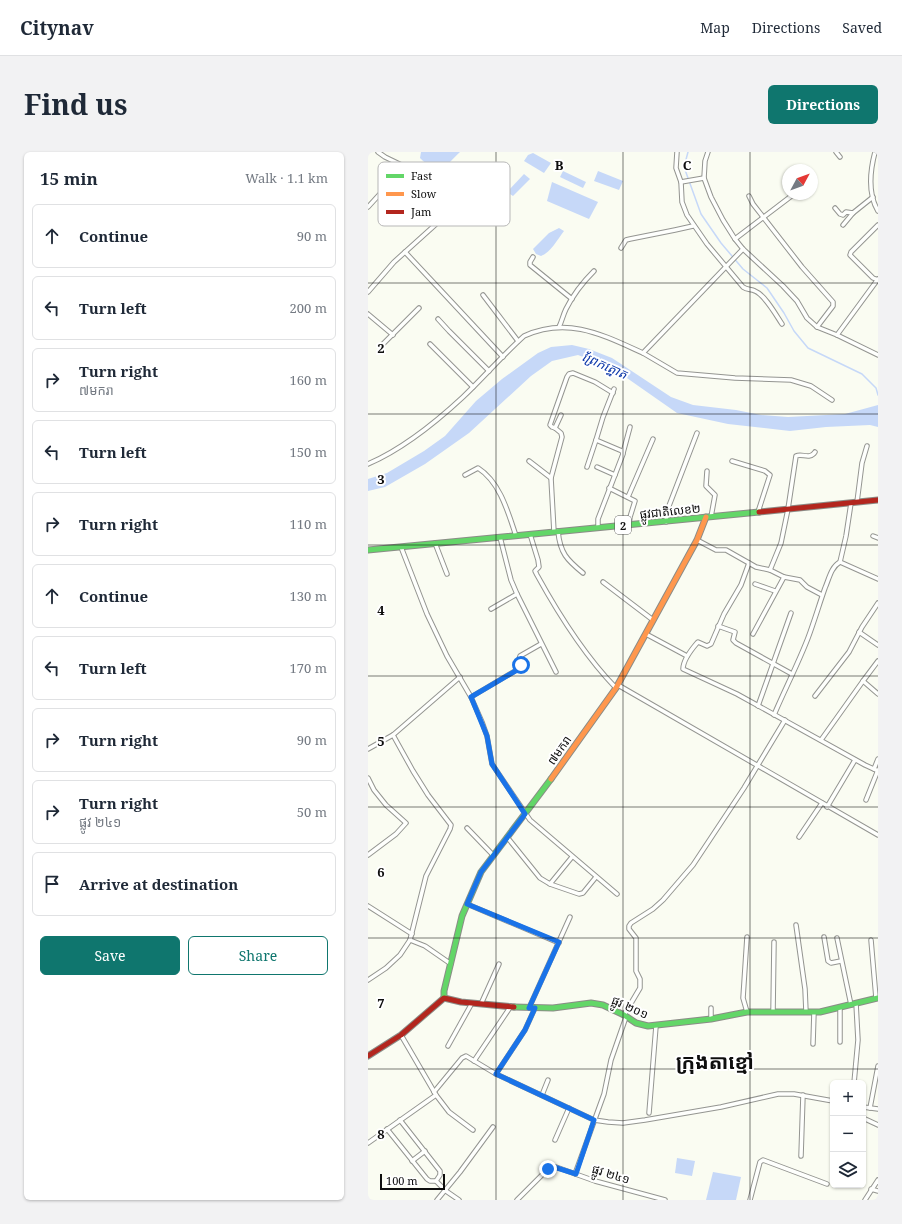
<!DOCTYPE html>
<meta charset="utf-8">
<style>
body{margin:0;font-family:"Noto Serif","Noto Sans Khmer",serif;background:#f2f2f3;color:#1f2937}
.controls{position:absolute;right:12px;bottom:12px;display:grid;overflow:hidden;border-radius:6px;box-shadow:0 1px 3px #0004}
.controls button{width:36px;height:36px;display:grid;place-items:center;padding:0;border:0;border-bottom:1px solid #e0e1e3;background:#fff;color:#1f2937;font:20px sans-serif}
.compass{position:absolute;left:414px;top:12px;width:36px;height:36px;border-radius:50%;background:#fff;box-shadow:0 1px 3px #0004;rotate:49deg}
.scale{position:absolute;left:12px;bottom:10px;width:65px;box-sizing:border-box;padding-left:4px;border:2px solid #0e0e0e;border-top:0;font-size:11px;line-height:14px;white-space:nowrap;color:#0e0e0e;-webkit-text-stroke:3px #fff;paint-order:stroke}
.stop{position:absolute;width:12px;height:12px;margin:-9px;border:3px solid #1a73e8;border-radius:50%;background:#fff}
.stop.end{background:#1a73e8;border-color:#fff;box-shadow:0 1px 4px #0008}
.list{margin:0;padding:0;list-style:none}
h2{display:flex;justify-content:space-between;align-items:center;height:52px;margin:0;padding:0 16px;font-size:17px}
h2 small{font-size:13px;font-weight:400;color:#747a83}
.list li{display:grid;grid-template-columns:26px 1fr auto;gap:12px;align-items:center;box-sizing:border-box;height:64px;margin:0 8px 8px;padding:0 8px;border:1px solid #e0e1e3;border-radius:6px}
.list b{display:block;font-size:15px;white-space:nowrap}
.list p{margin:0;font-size:13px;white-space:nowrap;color:#747a83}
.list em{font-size:13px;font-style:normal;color:#747a83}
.actions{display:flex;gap:8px;padding:12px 16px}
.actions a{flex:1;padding:9px 0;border:1px solid #0f766e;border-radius:6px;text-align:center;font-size:14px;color:#0f766e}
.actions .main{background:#0f766e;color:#fff}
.icon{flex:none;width:22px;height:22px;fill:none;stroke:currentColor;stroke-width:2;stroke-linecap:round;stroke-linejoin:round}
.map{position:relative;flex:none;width:510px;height:1048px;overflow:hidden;border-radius:6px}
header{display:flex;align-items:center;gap:24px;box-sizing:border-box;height:56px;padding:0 20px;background:#fff;border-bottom:1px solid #e0e1e3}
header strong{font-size:19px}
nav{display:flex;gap:22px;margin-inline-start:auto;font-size:14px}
.intro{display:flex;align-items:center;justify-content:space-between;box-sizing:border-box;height:96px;padding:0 24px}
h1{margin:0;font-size:28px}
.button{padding:10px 18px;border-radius:6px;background:#0f766e;color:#fff;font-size:14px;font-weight:700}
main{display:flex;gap:24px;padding:0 24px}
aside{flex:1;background:#fff;border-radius:6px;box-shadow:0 1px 3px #0004}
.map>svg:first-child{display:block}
.water{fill:#c6d8f8}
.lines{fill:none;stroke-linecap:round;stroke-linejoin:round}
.stream{stroke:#c6d8f8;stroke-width:1.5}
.street-casing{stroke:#949591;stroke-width:5.5}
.fast-casing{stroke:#8b8c87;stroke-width:7}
.slow-casing{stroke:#8b8c87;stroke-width:7}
.jam-casing{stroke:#8b8c87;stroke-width:7}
.street{stroke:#fefffd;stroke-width:3.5}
.fast{stroke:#63d668;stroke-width:5}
.slow{stroke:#ff974d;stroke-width:5}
.jam{stroke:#b3261e;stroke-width:5}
.route{stroke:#1a73e8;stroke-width:5}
.grid{fill:none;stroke:#0e0e0e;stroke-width:1;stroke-opacity:0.55}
.labels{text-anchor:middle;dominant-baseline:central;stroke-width:4;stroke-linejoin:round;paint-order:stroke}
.shield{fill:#fff;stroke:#565656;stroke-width:1}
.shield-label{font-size:11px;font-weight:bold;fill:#0e0e0e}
.street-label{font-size:12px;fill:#0e0e0e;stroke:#fff}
.water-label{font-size:13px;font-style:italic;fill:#0e39aa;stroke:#fff}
.town-label{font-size:20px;font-weight:bold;fill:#0e0e0e;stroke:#fff}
.key{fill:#fff;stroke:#b7b7b7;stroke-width:1}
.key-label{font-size:11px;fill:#0e0e0e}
.grid-label{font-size:13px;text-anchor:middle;font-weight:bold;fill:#0e0e0e;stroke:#fff;stroke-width:4;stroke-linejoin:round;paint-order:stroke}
</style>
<header>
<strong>Citynav</strong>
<nav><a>Map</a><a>Directions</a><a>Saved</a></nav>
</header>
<div class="intro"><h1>Find us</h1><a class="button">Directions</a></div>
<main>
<aside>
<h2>15 min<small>Walk · 1.1 km</small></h2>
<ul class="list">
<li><svg class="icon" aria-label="ahead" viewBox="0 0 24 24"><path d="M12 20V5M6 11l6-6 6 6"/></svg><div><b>Continue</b></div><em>90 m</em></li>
<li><svg class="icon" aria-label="left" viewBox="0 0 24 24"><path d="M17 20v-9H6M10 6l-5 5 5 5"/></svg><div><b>Turn left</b></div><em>200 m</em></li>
<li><svg class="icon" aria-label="right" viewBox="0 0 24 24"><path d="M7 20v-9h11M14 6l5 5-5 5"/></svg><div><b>Turn right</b><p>៧មករា</p></div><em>160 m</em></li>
<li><svg class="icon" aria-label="left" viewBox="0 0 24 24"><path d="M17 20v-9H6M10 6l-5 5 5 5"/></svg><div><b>Turn left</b></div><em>150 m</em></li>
<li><svg class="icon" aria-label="right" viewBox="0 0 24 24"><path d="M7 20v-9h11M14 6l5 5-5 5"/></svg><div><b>Turn right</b></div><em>110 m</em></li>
<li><svg class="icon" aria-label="ahead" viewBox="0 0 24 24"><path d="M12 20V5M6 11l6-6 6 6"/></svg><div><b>Continue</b></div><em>130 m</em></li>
<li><svg class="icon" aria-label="left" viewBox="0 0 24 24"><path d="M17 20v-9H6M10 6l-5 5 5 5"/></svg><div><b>Turn left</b></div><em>170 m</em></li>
<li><svg class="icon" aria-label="right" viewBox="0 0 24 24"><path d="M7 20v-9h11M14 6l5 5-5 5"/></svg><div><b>Turn right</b></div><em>90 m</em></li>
<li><svg class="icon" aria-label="right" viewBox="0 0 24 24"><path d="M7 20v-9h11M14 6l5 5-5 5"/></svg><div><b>Turn right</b><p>ផ្លូវ ២៤១</p></div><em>50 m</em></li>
<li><svg class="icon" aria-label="arrive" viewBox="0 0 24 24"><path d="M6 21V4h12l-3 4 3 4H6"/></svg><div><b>Arrive at destination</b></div></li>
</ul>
<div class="actions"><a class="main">Save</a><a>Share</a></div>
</aside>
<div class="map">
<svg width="510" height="1048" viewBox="0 0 510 1048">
<rect width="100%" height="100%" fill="#fafcf2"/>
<g class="water">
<path d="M53 0H92C75 16 72 26 52 6Z"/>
<polygon points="165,1 183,11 176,21 156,9 160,3"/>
<polygon points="195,19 218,30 215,36 192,25"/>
<polygon points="230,19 255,29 251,38 226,29"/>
<polygon points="156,22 162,27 145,44 139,40"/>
<polygon points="184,30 230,50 221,67 179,49"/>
<path d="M191 76 196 79C189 88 183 100 173 104L168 102 165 97 181 81Z"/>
<polygon points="204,193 221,197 244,206 303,245 325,253 368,258 393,263 420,265 477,262 510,253 510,275 502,273 458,275 422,279 360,272 309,261 246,217 210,203 184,209 163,224 101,281 57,312 17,335 0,339 0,327 19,321 56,299 77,284 108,249 134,227 170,201 183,195"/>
<polygon points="309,1006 327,1009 324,1024 307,1021"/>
<polygon points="345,1020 373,1025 368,1048 338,1048"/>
</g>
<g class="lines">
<polyline class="stream" points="320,0 316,15 333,62 353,91 375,117 399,136 416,161 426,179 440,196 494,222 508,236 510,243"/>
<defs>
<g id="street">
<path d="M309 0 308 16 313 30 314 50 319 63 339 92 375 135C379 138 383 137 387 139 397 143 408 163 414 172"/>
<polyline points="340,0 337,9 336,26 343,45 355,68 367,87 375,97 415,134 429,149 439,166 449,175 469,183 510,203"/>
<polyline points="468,0 472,5"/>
<path d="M507 0C502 19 500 42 510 59"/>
<polyline points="313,30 336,26"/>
<polyline points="381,44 385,52 434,115 465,150 465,154 449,175"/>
<polyline points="0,55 21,32 35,14"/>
<polyline points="467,56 472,62 475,63 478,60 485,61 505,45"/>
<polyline points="475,73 485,61"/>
<polyline points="510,73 483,100 482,103 505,126 510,128"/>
<polyline points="367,87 426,42"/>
<polyline points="253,96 258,88 262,87 307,78 325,74"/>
<polyline points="37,100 135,205"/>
<polyline points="165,105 162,110 162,113 204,147"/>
<polyline points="0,140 26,110 87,55 91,48 90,43 85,38 17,5 10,0"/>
<polyline points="115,143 150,189"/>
<polyline points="0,162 25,183"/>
<polyline points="70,167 81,179 121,219"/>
<path d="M191 175C194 169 195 163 198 157 205 143 215 130 226 119"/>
<polyline points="469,183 510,127"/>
<polyline points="62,192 105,235"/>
<polyline points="13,194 51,156"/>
<polyline points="275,201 309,221 367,226 423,228 443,234 464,248"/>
<polyline points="187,276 184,275 182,273 199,225 201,222 205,221 227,230 245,241"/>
<polyline points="255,301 262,275"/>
<polyline points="161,309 183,326"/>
<polyline points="364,309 397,319 402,323 390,360"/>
<path d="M0 312C35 297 67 271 95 245 116 225 135 203 156 184 200 164 235 183 275 201L375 97"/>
<polyline points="219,315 228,288"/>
<polyline points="229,315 247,323"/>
<polyline points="339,319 338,334 347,343 343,365"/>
<path d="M97 323 110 316C132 330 140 360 148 384"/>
<polyline points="241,336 267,349 262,365 261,373"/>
<polyline points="260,345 285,287"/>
<polyline points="489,350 494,311 499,294"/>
<polyline points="298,370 299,359 329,281"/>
<polyline points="230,376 230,367 255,302 254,299 228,288 235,265 246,237"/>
<path d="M190 379C192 401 199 408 215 421"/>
<polyline points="186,380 183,326 194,285 193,281 187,276 193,263"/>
<path d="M162 382 170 408 171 415 167 419 169 423C191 463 216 503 248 536"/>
<polyline points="505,384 510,386"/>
<polyline points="132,385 143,428 149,442 188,520"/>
<polyline points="329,388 348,398 358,398 388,415 402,418 416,425 432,428 439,435 454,443"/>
<polyline points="67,391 79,422"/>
<polyline points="33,395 59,462 79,504 103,545 114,570 119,584 124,612 162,668 249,742"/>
<polyline points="472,410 510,427"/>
<path d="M381 411 373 433 356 462 343 492 339 494 330 490 329 491C323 498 315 508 315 517L369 542 497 613 510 619"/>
<path d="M402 418 413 391 420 357 428 304C434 301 442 308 447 300"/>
<polyline points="235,430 285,468"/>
<polyline points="387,432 407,439"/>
<polyline points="123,457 149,442"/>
<polyline points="350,474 367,480 365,488 368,491 424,522"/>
<polyline points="491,480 510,493"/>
<polyline points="278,482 319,504"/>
<polyline points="385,482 416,425"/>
<polyline points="495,529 510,542"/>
<polyline points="250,533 510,683"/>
<polyline points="447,544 481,500 494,475 510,451"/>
<polyline points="103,545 152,516 153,513 151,507 152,504 173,492"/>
<polyline points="390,554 423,461"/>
<path d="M406 563C417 537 430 512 440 486 446 470 451 453 457 436 461 427 463 415 472 410L478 384 483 351"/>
<polyline points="453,588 495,529 510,509"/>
<polyline points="0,597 25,583 92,525"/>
<polyline points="506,617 510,607"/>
<polyline points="0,626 6,638 18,653 38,671 28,682 0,703"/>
<polyline points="498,648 510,618"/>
<polyline points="459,655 487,608"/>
<polyline points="99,676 125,703"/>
<polyline points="139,685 172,726 182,732 204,705"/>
<polyline points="431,685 454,651"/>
<polyline points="182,732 211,742 215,741 228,725"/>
<polyline points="99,752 191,791"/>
<polyline points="0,754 44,782"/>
<polyline points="428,773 437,837 438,860"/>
<polyline points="379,785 375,846 379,860"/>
<polyline points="456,785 460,809 463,811 473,809"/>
<polyline points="469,786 483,853"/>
<polyline points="42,788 57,794 83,812"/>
<polyline points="503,788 508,846"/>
<polyline points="0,828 18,816 32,803 42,788 58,724 82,677 83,673 60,643 45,619 25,583"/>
<polyline points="113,852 131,812"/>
<polyline points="161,856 202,765"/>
<polyline points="343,856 343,867"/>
<polyline points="472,856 472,890"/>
<polyline points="405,860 406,790"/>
<polyline points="256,863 272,836 272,827 268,819 268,786 261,777 261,774 263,771 285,757 295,748 325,713 376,636 417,568"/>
<polyline points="33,883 68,943 81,960 105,978"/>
<polyline points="445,892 446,860"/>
<polyline points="80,894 104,851"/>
<polyline points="106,909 143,854"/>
<polyline points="128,922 157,878 167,856"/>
<polyline points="486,931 490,888 488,851"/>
<polyline points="66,940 94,906 98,904 128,922 226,968 240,970 255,971 277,968 353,955 410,942 426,942 465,949"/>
<polyline points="174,943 180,928"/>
<polyline points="495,955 510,957"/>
<polyline points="502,956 510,914"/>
<polyline points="281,961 288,874"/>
<polyline points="495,966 510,973"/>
<polyline points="32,968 72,1019 72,1023 68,1029 78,1039 91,1048"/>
<polyline points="19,977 59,1027 62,1029 68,1029"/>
<polyline points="187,988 201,956"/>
<polyline points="0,991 68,943"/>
<polyline points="433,1004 435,943"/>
<polyline points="44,1009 57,999"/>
<polyline points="207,1022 236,942 243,908 258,865"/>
<polyline points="503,1037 510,1039"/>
<polyline points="69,1048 92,1020 125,975"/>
<polyline points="149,1048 183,1014 188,1015 227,1029 297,1048"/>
<polyline points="382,1048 392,1010 395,1008 459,1032"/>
<polyline points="497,1048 510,1028"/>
</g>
<g id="fast">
<polyline points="0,398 391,360"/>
<polyline points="76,846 76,839 94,764 113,720 183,627"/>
<polyline points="146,855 185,856 223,851 235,853 256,863 268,871 280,874 343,867 379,860 452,860 510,846"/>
</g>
<polyline id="slow" points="183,627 248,536 329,388 338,365"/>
<g id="jam">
<polyline points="391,360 510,348"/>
<polyline points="0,904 33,883 76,846 93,850 146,855"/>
</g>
</defs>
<use href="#street" class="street-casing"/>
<use href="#fast" class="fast-casing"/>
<use href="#slow" class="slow-casing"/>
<use href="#jam" class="jam-casing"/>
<use href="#street" class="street"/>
<use href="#fast" class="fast"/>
<use href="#slow" class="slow"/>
<use href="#jam" class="jam"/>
</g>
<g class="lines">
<polyline class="route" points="153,513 149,518 103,545 119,584 124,612 157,662 113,720 99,752 191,790 161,856 167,856 157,878 128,922 226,968 208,1022 183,1014 180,1017"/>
</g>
<path class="grid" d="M128 0V1048M255 0V1048M382 0V1048M0 131H510M0 262H510M0 393H510M0 524H510M0 655H510M0 786H510M0 917H510"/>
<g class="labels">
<rect class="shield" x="247" y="364" width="16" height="18" rx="3"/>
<g class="shield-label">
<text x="255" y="373">2</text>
</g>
<g class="street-label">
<text transform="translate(302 359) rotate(-6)">ផ្លូវជាតិលេខ២</text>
<text transform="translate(191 598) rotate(-55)">៧មករា</text>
<text transform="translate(262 855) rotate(24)">ផ្លូវ ២០១</text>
<text transform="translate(243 1022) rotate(17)">ផ្លូវ ២៤១</text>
</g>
<g class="water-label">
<text transform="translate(237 213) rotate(24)">ព្រែកត្នោត</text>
</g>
<g class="town-label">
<text x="347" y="909">ក្រុងតាខ្មៅ</text>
</g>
</g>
<rect x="10" y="10" width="132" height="64" rx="6" class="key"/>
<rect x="18" y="22" width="18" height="4" fill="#63d668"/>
<rect x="18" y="40" width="18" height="4" fill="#ff974d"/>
<rect x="18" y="58" width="18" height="4" fill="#b3261e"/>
<g class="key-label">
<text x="43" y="28">Fast</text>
<text x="43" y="46">Slow</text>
<text x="43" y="64">Jam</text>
</g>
<g class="grid-label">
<text x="191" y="18">B</text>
<text x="319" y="18">C</text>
<text x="13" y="201">2</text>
<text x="13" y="332">3</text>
<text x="13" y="463">4</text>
<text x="13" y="594">5</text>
<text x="13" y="725">6</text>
<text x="13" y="856">7</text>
<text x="13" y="987">8</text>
</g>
</svg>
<div class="controls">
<button>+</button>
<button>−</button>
<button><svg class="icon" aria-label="layers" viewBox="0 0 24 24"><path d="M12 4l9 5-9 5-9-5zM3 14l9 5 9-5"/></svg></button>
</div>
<svg class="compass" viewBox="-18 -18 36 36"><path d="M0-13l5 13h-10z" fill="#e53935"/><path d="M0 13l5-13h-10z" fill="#747a83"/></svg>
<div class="scale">100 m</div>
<div class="stop" style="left:153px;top:513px"></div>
<div class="stop end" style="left:180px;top:1017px"></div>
</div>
</main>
